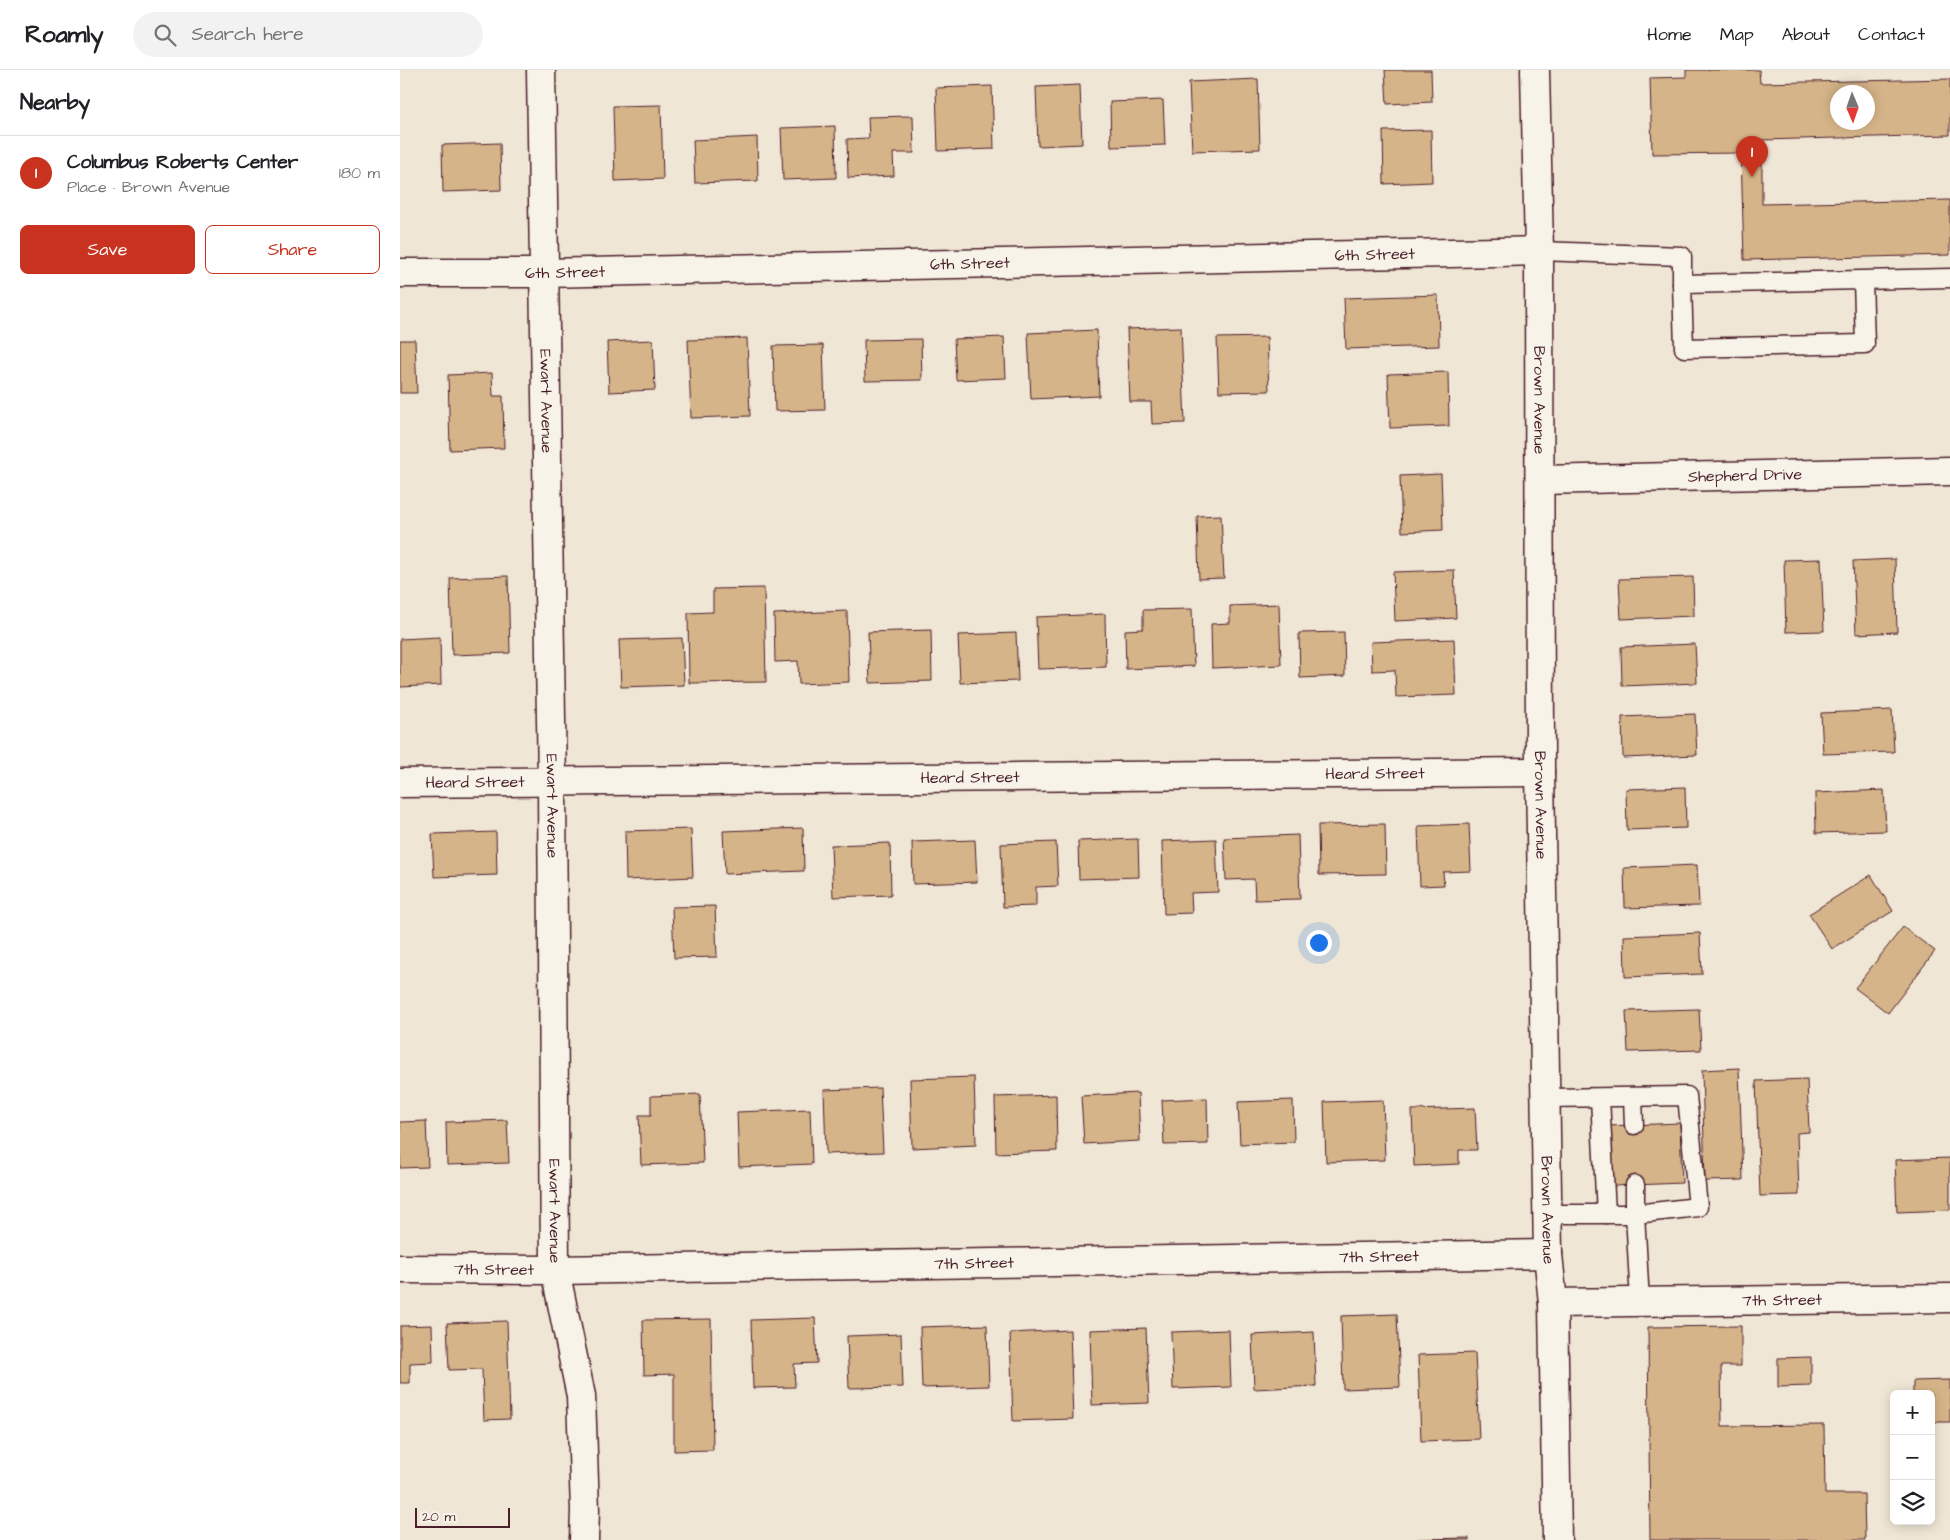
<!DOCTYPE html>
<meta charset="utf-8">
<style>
body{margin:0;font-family:"Architects Daughter",sans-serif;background:#f2f2f2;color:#202124}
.controls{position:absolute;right:15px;bottom:15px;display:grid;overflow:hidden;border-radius:8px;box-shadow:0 2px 12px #0003}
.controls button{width:45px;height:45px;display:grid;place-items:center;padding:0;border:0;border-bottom:1px solid #e0e0e0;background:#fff;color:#202124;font:25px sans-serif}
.compass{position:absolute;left:1430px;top:15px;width:45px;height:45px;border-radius:50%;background:#fff;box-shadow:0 2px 12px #0003;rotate:178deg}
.scale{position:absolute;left:15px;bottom:12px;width:95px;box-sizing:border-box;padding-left:5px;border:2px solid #4a1f2b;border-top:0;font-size:14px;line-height:18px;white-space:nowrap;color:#4a1f2b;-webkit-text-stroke:4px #f7f3e8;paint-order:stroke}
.you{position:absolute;left:918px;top:872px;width:18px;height:18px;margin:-12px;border:4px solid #fff;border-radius:50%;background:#1a73e8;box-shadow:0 0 0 8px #1a73e833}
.badge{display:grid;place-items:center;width:32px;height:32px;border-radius:50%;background:#c8321e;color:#fff;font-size:16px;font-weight:700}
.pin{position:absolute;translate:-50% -41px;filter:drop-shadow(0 1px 2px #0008)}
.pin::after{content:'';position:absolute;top:26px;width:18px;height:15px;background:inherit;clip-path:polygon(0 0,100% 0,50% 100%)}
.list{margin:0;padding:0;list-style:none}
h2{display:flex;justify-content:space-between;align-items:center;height:65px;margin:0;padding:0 20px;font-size:21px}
h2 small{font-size:16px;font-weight:400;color:#757577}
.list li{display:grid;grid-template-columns:32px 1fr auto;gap:15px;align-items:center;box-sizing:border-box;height:75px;padding:0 20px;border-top:1px solid #e0e0e0}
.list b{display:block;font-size:19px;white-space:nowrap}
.list p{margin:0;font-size:16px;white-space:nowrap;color:#757577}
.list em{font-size:16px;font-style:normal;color:#757577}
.actions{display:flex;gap:10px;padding:15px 20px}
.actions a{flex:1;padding:11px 0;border:1px solid #c8321e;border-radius:8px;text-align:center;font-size:18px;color:#c8321e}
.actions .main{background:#c8321e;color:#fff}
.icon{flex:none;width:28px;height:28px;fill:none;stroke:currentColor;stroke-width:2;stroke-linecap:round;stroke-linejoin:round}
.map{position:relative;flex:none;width:1550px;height:1470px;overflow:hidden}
header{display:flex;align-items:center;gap:30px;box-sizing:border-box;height:70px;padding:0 25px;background:#fff;border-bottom:1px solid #e0e0e0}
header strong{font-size:24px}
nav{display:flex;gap:28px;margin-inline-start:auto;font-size:18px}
.search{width:350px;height:45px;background:#f2f2f2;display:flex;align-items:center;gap:12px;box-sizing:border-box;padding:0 18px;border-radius:28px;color:#757577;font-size:19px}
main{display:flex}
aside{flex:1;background:#fff}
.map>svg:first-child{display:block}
.building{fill:#d6b489;stroke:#4a1f2b;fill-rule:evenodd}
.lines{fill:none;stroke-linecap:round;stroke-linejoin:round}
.service-casing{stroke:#4a1f2b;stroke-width:21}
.minor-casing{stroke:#4a1f2b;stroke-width:31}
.tertiary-casing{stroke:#4a1f2b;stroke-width:31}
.service{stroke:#f7f3e8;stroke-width:18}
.minor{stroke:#f7f3e8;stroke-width:28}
.tertiary{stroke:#f7f3e8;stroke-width:28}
.labels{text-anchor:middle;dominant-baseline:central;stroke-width:5;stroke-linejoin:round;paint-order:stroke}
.street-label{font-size:16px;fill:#4a1f2b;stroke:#f7f3e8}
</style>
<header>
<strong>Roamly</strong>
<div class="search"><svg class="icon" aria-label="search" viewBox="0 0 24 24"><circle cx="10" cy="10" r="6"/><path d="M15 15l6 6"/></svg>Search here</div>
<nav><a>Home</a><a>Map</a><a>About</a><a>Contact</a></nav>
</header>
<main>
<aside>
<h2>Nearby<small></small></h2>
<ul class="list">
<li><span class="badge">1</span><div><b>Columbus Roberts Center</b><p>Place · Brown Avenue</p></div><em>180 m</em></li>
</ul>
<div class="actions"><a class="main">Save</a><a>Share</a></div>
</aside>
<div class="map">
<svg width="1550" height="1470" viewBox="0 0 1550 1470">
<rect width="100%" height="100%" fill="#f0e6d5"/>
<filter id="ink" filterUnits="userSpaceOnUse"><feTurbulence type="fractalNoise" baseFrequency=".02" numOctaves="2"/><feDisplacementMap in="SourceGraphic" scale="10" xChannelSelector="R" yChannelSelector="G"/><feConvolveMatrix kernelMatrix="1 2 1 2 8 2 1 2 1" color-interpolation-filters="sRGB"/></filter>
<g filter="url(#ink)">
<g class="building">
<polygon points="985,0 1031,0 1032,32 987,34"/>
<path d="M1286 0H1359L1360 13 1550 9V65L1362 70V134L1550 130V185L1344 190 1341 83 1252 84 1250 8 1286 7ZM1438 22H1468V52H1438Z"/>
<polygon points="858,9 860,79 792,81 789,12"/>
<polygon points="680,15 682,74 638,76 636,17"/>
<polygon points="592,16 594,79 538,81 536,18"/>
<polygon points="763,30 765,75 711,77 710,32"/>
<polygon points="261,35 263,109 215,111 213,36"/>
<polygon points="513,46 514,83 493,83 494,106 448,108 447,69 469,68 468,47"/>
<polygon points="435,56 436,108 383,110 381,58"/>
<polygon points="1031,60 1032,112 984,114 983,61"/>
<polygon points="357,67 358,111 295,113 293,70"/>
<polygon points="100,73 101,120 43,122 42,75"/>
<polygon points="1038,225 1039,276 946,279 944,228"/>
<polygon points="781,257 785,353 752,354 751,332 730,332 727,259"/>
<polygon points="697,260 699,326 631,329 628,263"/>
<polygon points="604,267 606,308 556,310 554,269"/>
<polygon points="867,267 869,321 819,322 817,268"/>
<polygon points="347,268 350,346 291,348 288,270"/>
<polygon points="521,269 522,310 465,311 464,270"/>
<polygon points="0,270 15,270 17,323 0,323"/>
<polygon points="253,270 255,320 209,322 207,272"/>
<polygon points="423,275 425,340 375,341 373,276"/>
<polygon points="1048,302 1049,356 990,358 988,304"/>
<polygon points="92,303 93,326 103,326 104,378 50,380 48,305"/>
<polygon points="1041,404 1043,460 1002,462 1000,406"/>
<polygon points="821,445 824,508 799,509 797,446"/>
<polygon points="1421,489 1424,561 1386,562 1384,490"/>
<polygon points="1495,489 1497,562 1456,564 1453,491"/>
<polygon points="1054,500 1056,548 995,551 993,502"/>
<polygon points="108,506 110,583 52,585 50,508"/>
<polygon points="1293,507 1294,546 1221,549 1219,509"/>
<polygon points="364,518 366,612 289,613 288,543 313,542 313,519"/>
<polygon points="879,534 881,595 812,598 811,554 830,553 830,536"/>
<polygon points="792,539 794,596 726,599 725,560 743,559 743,540"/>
<polygon points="447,541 449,612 399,614 398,591 375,592 374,544"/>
<polygon points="705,544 706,597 638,599 636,547"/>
<polygon points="531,560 532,611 470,613 468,562"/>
<polygon points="944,562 945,606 900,608 899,563"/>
<polygon points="616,563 618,611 560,613 558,565"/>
<polygon points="40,567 41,615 0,617 0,569"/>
<polygon points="282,568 284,615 221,617 219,570"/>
<polygon points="1054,569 1056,625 996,627 995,600 972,601 971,572"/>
<polygon points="1295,574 1297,613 1222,616 1221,577"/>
<polygon points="1492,640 1494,682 1423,684 1421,643"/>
<polygon points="1295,644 1297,685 1223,688 1222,647"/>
<polygon points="1285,717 1286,758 1227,760 1226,719"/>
<polygon points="1484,720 1486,761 1416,763 1415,723"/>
<polygon points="985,754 986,804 919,805 918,755"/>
<polygon points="1069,754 1071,801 1043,802 1044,815 1020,816 1018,756"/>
<polygon points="403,758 404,801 325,804 323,761"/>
<polygon points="291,759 293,807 226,810 225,761"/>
<polygon points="96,762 97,805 34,807 32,764"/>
<polygon points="898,765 900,829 855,830 854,809 826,810 824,768"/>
<polygon points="738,769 739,807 679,809 678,771"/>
<polygon points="816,769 818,822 791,823 792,843 764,844 762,771"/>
<polygon points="575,770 577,812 513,814 512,772"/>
<polygon points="656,772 658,816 636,817 636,836 603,837 601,774"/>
<polygon points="490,773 491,825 433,827 431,775"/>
<polygon points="1297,795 1299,836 1225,838 1224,798"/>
<polygon points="1471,805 1493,841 1432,879 1409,844"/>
<polygon points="315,836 317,887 274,888 272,837"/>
<polygon points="1503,857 1535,881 1488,943 1455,918"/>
<polygon points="1300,863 1302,904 1225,907 1224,866"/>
<polygon points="1299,939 1301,980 1228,982 1226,941"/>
<polygon points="1339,998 1343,1110 1305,1111 1302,1000"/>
<polygon points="574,1007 576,1075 512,1078 510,1009"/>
<polygon points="1407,1009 1409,1062 1397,1063 1399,1125 1360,1126 1356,1011"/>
<polygon points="480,1018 483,1082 426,1084 424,1020"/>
<polygon points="738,1023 740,1071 684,1074 681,1026"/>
<polygon points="300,1024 303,1093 241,1095 239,1045 251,1045 251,1026"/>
<polygon points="656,1025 657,1081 596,1083 595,1027"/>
<polygon points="807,1028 808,1074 764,1075 762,1030"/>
<polygon points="893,1030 894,1072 840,1074 838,1032"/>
<polygon points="983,1030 985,1090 926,1092 924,1032"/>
<polygon points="1075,1038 1077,1080 1059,1080 1059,1094 1014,1096 1012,1040"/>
<polygon points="410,1039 412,1094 339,1097 337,1042"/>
<polygon points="107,1050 109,1093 47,1095 46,1052"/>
<polygon points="26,1051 28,1097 0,1098 0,1052"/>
<polygon points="1280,1053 1282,1113 1211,1116 1208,1056"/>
<polygon points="1550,1088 1550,1140 1497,1142 1495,1090"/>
<polygon points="997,1244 1000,1317 943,1319 941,1246"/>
<polygon points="415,1248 417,1293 394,1294 395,1317 353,1318 351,1250"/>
<polygon points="311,1249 313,1380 274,1381 274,1304 244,1305 243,1250"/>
<polygon points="107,1251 110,1349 84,1350 82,1299 49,1300 47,1253"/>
<polygon points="32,1255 33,1292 10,1293 10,1313 0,1313 0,1256"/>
<polygon points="587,1255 589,1316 522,1318 520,1257"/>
<polygon points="1341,1256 1341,1296 1321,1296 1322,1356 1424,1355 1425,1424 1464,1424 1465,1470 1250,1470 1248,1257"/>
<polygon points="746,1258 749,1333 692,1335 690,1260"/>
<polygon points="670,1260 673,1349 613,1351 610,1263"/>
<polygon points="829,1260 831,1317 773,1319 771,1262"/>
<polygon points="914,1262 916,1316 854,1319 852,1265"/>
<polygon points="501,1264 503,1317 449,1318 447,1266"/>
<polygon points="1075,1283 1079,1369 1021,1371 1018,1285"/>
<polygon points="1411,1287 1411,1316 1378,1317 1378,1288"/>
<polygon points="1550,1310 1550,1352 1531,1352 1531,1324 1513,1324 1513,1311"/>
<polygon points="1069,1468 1069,1470 1017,1470 1017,1469"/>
</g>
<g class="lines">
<defs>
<g id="service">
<polyline points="1139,181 1282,186 1282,214"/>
<polyline points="1463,210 1465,274 1284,278 1282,214 1550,208"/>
<polyline points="1233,1027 1234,1055"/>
<polyline points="1146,1028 1287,1026 1298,1137 1235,1144 1240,1232"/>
<polyline points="1200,1028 1206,1144"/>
<polyline points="1147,1144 1235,1144 1235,1115"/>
</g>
<g id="minor">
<path id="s1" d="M141 0 152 713 155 1200 181 1326 185 1440 184 1470"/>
<path id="s2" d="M0 203H144L1139 181"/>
<path id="s3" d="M1140 410 1550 401"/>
<path id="s4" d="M0 713 1140 702"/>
<path id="s5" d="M0 1199 155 1200 1148 1184"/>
<path id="s6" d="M1153 1233 1550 1228"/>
</g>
<g id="tertiary">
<path id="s7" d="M1135 0 1139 181 1140 702 1148 1184 1153 1233 1157 1470"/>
</g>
</defs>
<use href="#service" class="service-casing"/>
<use href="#minor" class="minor-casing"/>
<use href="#tertiary" class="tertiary-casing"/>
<use href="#service" class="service"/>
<use href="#minor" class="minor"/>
<use href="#tertiary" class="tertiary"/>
</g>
</g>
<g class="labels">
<g class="street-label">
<text stroke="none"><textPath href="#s2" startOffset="975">6th Street</textPath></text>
<text stroke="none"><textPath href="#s2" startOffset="570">6th Street</textPath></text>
<text stroke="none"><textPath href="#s2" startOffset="165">6th Street</textPath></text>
<text stroke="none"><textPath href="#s7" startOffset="330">Brown Avenue</textPath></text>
<text stroke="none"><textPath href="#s1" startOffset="331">Ewart Avenue</textPath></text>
<text stroke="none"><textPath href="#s3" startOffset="205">Shepherd Drive</textPath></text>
<text stroke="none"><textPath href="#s4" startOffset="975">Heard Street</textPath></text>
<text stroke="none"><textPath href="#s4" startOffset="570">Heard Street</textPath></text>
<text stroke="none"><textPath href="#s4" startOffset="75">Heard Street</textPath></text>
<text stroke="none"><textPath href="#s7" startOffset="735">Brown Avenue</textPath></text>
<text stroke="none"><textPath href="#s1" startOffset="736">Ewart Avenue</textPath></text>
<text stroke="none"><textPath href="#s7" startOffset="1140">Brown Avenue</textPath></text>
<text stroke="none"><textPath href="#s1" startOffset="1141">Ewart Avenue</textPath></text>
<text stroke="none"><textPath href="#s5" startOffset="979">7th Street</textPath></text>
<text stroke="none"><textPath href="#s5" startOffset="574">7th Street</textPath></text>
<text stroke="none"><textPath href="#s5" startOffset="94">7th Street</textPath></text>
<text stroke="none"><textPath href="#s6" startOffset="229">7th Street</textPath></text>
</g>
</g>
</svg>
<div class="controls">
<button>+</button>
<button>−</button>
<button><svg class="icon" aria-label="layers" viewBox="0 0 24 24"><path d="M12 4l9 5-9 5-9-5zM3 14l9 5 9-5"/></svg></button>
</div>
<svg class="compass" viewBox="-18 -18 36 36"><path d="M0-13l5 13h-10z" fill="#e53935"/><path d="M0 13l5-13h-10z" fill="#757577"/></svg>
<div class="scale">20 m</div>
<div class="you"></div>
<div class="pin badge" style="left:1352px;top:107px">1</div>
</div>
</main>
